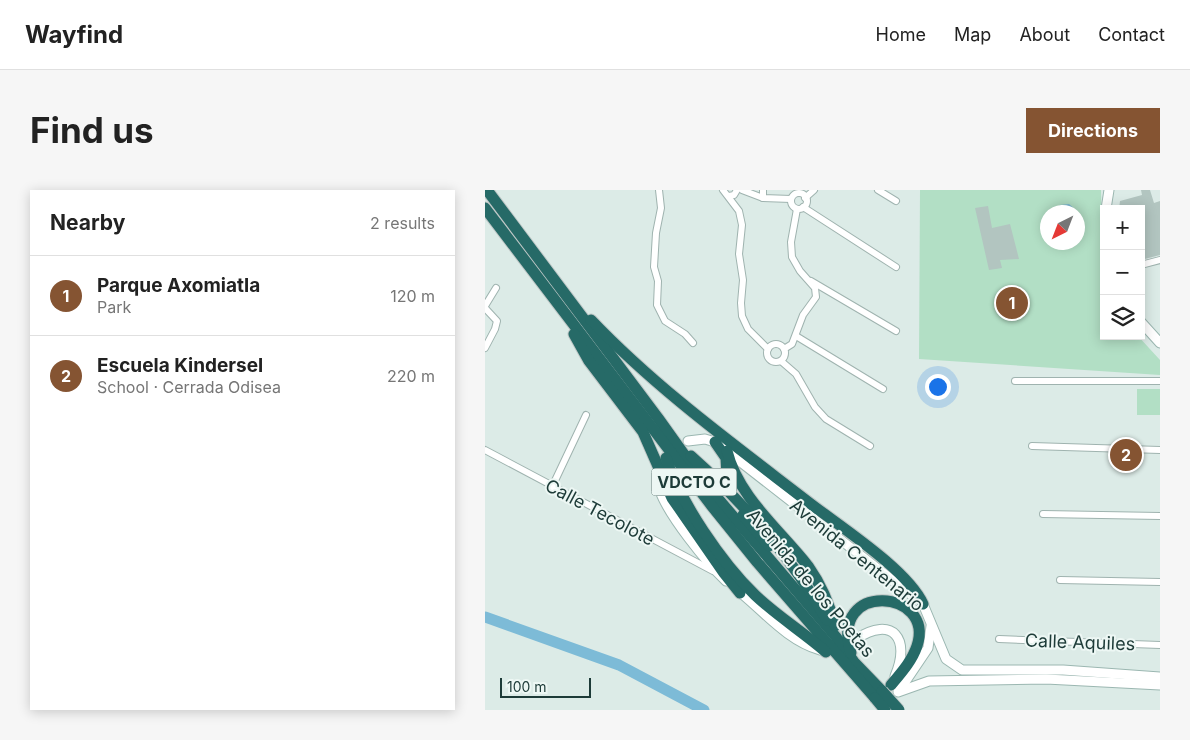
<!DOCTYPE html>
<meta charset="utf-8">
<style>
body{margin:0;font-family:Inter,sans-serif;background:#f6f6f6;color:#222}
.controls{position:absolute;right:15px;top:15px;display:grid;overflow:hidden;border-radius:0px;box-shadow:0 2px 12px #0003}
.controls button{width:45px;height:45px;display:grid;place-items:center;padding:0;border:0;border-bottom:1px solid #e0e0e0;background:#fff;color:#222;font:25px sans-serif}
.compass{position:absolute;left:555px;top:15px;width:45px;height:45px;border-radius:50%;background:#fff;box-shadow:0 2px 12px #0003;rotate:222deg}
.scale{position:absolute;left:15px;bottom:12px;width:91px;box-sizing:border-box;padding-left:5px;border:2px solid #1d3b38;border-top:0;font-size:14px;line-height:18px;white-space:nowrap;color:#1d3b38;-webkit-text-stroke:4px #edf7f4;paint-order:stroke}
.you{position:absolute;left:452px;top:196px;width:18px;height:18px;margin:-12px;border:4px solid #fff;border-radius:50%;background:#1a73e8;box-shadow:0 0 0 8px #1a73e833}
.badge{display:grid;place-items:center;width:32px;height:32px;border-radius:50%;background:#855432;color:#fff;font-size:16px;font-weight:700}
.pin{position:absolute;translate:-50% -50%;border:2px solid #fff;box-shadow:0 1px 5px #0006}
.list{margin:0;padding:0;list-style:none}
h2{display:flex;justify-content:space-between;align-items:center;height:65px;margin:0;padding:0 20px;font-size:21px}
h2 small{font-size:16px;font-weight:400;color:#767676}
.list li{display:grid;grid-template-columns:32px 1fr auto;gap:15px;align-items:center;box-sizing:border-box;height:80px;padding:0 20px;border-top:1px solid #e0e0e0}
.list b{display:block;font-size:19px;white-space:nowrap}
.list p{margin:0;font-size:16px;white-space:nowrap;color:#767676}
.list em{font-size:16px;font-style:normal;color:#767676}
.icon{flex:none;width:28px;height:28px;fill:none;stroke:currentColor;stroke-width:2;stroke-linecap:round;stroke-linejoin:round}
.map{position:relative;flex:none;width:675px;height:520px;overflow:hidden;border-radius:0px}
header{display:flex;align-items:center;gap:30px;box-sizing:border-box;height:70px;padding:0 25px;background:#fff;border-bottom:1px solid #e0e0e0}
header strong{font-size:24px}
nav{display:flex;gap:28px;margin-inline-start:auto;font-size:18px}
.intro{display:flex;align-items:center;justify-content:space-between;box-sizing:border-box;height:120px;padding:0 30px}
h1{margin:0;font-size:35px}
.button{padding:12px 22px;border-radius:0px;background:#855432;color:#fff;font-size:18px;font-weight:700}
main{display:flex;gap:30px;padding:0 30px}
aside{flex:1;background:#fff;border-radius:0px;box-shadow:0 2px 12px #0003}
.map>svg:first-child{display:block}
.green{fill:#b2dfc5;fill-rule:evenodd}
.water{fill:#7dbbd7}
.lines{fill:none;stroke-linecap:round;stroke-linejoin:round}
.river{stroke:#7dbbd7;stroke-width:11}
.building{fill:#b2c5c0}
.street-casing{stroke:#9fb3af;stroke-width:8}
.secondary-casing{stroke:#9bb7b1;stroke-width:11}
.highway-casing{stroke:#c0c8c7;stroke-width:13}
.street{stroke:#fff;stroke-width:6}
.secondary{stroke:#fff;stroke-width:9}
.highway{stroke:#266a67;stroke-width:11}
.highway-bridge-casing{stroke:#c0c8c7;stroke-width:13;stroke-linecap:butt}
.highway-bridge{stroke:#266a67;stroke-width:11}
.labels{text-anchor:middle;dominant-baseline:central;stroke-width:4;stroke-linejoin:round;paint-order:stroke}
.shield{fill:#edf7f4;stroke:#5b7370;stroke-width:1}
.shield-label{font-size:16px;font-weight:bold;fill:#1d3b38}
.street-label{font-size:18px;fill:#1d3b38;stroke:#edf7f4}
</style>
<header>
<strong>Wayfind</strong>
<nav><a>Home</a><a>Map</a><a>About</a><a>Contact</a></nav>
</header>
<div class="intro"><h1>Find us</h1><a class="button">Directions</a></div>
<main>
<aside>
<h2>Nearby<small>2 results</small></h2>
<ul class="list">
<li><span class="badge">1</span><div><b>Parque Axomiatla</b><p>Park</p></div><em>120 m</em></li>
<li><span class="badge">2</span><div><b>Escuela Kindersel</b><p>School · Cerrada Odisea</p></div><em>220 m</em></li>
</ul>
</aside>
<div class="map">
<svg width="675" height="520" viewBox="0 0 675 520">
<rect width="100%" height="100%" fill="#dcebe7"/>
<g class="green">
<path d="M435 0H616L619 146H653L675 170V185L434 169ZM562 22H592V52H562Z"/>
<rect x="652" y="199" width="23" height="26"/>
</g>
<polygon class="water" points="584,14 594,23 593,35 592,22 568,22 575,15"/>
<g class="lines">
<polyline class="river" points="0,427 134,475 219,520"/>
</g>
<g class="building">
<polygon points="656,0 665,0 669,13 675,11 675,65 656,70 656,19 634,19 635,11 657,5"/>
<polygon points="503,16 507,38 525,34 534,69 515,70 517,78 504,80 490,18"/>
</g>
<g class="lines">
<defs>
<g id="street">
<polyline points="174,0 176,18 171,43 169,77 173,91 172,115 180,131 200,144 208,153"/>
<polyline points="238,0 254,21 257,35 254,64 258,90 256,113 257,126 263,139 283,159"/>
<polyline points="257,0 278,8 306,9"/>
<polyline points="278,0 278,8"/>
<polyline points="393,0 411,11"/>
<circle cx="314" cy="11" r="8"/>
<polyline points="244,6 249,5 252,0"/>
<polyline points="320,8 329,0"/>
<polyline points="318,17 411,77"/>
<polyline points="656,75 675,70"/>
<polyline points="326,91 411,141"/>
<polyline points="0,116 11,98"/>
<polyline points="0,118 12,131 10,139 0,158"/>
<polyline points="311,146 398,199"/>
<circle cx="291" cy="163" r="9"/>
<polyline points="299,159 307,154 318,125 331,107 330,98 315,81 307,67 306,52 312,19"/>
<polyline points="296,171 311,184 330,217 341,229 385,256"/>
<polyline points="530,191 675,191"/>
<polyline points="547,256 675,260"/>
<polyline points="0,260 228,381"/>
<polyline points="67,297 101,225"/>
<polyline points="558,324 675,326"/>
<polyline points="575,390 675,392"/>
<polyline points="514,449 675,455"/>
</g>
<g id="secondary">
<polyline points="621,19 624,0"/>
<polyline points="656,132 675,153"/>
<polyline points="203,251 220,249 230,252 438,414 461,469 477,480 578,480 675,487"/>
<path d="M175 301C184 326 221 372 241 391"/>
<path d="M251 399C278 420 301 450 335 460"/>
<path d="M371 449C408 425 426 449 410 486"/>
<polyline points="414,501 443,458 446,436"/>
<polyline points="413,502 444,491 561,489 675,495"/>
</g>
<g id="highway">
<polyline points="2,0 173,228 218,291 351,447 369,472 397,501"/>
<polyline points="0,18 226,315 272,372 390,508"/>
<path d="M106 130C171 198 248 254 322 311 354 336 422 379 438 414"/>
<polyline points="89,144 104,171 158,242 187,308 239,383 255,403"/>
<polyline points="230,252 241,268 242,286"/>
<path d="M242 261C253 307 296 341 323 376 335 393 345 416 350 436"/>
<path d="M206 266C260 314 307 367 342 430"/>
<path d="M181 268C195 312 237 373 270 405 292 426 318 442 341 462"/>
<polyline points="258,325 284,356"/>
<path d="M366 463C343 390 451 399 432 456 427 471 416 483 406 495"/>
</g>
</defs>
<use href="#street" class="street-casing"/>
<use href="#secondary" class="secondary-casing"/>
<use href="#highway" class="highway-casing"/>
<use href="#street" class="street"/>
<use href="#secondary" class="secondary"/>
<use href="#highway" class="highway"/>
<defs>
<g id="highway-bridge">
<polyline points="397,501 414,520"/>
<polyline points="390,508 400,520"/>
</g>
</defs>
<use href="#highway-bridge" class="highway-bridge-casing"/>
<use href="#highway-bridge" class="highway-bridge"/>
</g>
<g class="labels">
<rect class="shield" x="166.5" y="278.5" width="85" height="27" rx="4"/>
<g class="shield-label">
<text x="209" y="292">VDCTO C</text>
</g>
<g class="street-label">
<text transform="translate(115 322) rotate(28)">Calle Tecolote</text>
<text transform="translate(372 365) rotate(39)">Avenida Centenario</text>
<text transform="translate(326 393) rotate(50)">Avenida de los Poetas</text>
<text transform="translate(595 452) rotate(2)">Calle Aquiles</text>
</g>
</g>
</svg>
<div class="controls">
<button>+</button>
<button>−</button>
<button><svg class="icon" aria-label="layers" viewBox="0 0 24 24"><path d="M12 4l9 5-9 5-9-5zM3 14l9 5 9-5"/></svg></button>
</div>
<svg class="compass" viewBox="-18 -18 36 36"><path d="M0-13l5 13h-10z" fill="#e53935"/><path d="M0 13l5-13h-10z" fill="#767676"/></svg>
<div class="scale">100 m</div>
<div class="you"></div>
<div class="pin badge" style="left:527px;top:113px">1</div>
<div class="pin badge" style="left:641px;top:265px">2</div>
</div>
</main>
